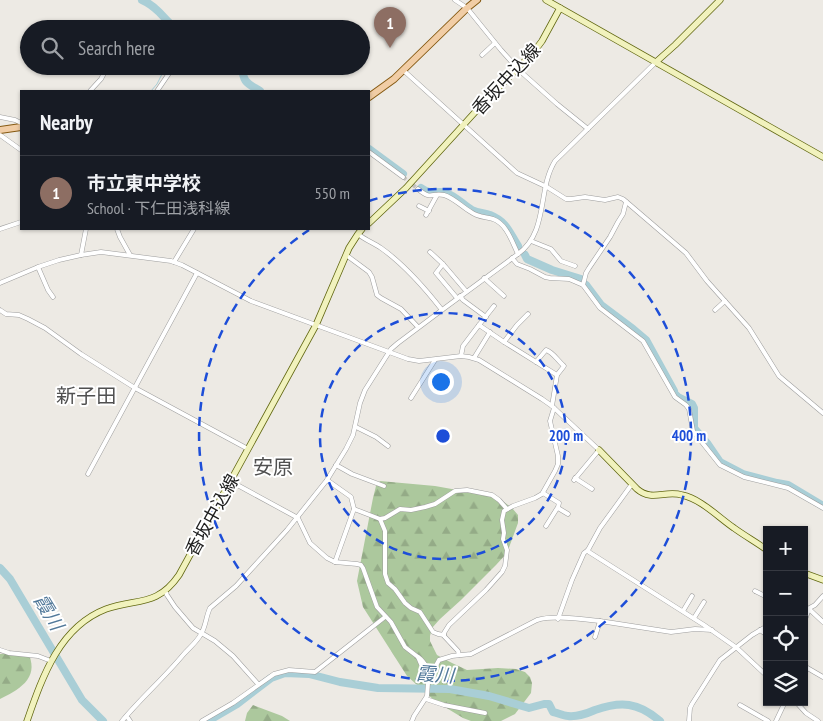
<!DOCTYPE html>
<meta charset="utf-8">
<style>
body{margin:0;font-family:"PT Sans Narrow","Noto Sans JP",sans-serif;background:#242831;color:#f1f3f6}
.controls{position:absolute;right:15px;bottom:15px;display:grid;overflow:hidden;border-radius:0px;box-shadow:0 1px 4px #0004}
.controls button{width:45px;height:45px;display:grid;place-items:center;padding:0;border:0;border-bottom:1px solid #363941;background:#171b24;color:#f1f3f6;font:25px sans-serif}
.you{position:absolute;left:440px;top:381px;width:18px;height:18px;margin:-12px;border:4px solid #fff;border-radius:50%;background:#1a73e8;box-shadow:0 0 0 8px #1a73e833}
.badge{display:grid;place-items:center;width:32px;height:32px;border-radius:50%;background:#ea580c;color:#fff;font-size:16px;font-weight:700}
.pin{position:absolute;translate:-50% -41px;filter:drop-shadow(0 1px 2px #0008)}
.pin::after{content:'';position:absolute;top:26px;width:18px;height:15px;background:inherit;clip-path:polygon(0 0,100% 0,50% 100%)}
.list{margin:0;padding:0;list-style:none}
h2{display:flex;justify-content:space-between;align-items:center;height:65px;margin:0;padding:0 20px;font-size:21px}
h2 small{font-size:16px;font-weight:400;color:#9ea1a6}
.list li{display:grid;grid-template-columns:32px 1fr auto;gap:15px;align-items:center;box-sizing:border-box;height:75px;padding:0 20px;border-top:1px solid #363941}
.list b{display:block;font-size:19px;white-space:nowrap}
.list p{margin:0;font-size:16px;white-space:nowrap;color:#9ea1a6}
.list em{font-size:16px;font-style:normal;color:#9ea1a6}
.icon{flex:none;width:28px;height:28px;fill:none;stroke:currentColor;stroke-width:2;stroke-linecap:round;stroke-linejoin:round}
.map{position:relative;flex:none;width:823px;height:721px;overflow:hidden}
.search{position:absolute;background:#171b24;box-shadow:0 1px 4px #0004;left:20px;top:20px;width:350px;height:55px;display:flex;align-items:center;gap:12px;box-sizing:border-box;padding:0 18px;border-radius:28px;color:#9ea1a6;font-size:19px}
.panel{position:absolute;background:#171b24;box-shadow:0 1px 4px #0004;left:20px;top:90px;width:350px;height:140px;border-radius:0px}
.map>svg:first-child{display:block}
.forest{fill:url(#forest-firs)}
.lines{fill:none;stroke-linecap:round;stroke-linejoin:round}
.stream{stroke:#a9ced6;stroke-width:1}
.river{stroke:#a9ced6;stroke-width:8}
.street-tunnel{stroke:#c3c1bc;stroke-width:4;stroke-dasharray:4 2;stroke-linecap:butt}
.street-casing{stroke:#9e9e9e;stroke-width:5}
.secondary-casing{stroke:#616711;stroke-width:7}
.primary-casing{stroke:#855911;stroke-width:8}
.street{stroke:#fff;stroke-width:4}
.secondary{stroke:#f1f2bd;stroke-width:5.5}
.primary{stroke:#f1cda5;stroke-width:6}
.ring{fill:none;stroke:#1d4ed8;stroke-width:2.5;stroke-dasharray:9 6}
.labels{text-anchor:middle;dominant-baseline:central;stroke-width:4;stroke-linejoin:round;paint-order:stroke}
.street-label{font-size:18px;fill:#1d1d1d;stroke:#fff}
.water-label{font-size:19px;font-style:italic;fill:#52799a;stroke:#fff}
.quarter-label{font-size:20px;fill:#505050;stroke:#fff}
.centre{fill:#1d4ed8;stroke:#fff;stroke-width:2.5}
.ring-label{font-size:15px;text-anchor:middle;font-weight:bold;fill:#1d4ed8;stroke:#fff;stroke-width:4;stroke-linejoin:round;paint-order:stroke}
</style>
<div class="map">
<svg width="823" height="721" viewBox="0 0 823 721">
<defs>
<pattern id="forest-firs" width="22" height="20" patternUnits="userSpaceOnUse" patternTransform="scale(1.25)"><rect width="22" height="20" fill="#acc89d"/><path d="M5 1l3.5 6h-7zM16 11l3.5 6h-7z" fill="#94ab87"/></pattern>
</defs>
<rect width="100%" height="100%" fill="#edeae4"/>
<g class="forest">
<polygon points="380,481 435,486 491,496 504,502 512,508 518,515 518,523 507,553 496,565 461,600 440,619 432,628 430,636 430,641 437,655 452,663 467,670 498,668 516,669 525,672 530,677 532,683 531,693 515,714 501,721 471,721 463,718 435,701 407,676 363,607 357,581 373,498 376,486"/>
<path d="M24 653 29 655C39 679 18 690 0 699V654Z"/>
<polygon points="253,705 282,716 290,721 245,721 247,713"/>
</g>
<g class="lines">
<g class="stream">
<polyline points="176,29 176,28"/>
<polyline points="151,91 157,84 166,66"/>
</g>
<g class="river">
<path d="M142 0C149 3 154 7 159 12 165 18 169 24 177 29"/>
<polyline points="211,29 219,27 224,29"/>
<path d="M242 66C243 83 247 83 260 91"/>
<polyline points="369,149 403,174"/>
<path d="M421 188C434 197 435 189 446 193 456 196 463 205 472 210 478 213 484 213 490 215 507 222 509 232 518 246"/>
<polyline points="525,255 527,259 552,270 581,279"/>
<polyline points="586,285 601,305 633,329 646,340 674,391"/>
<polyline points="676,395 678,397 692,404 694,408 694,428 707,443 720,462 743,474 777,483 788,485 823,506"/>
<polyline points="0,568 10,579 82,700 103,721"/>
<path d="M208 721 237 704 271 678 285 673 309 674 340 682 378 688 450 689 489 696 529 708 544 704H549L553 712C558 713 563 716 568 716 578 717 586 714 595 710 621 701 638 702 660 721"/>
</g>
<polyline class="street-tunnel" points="403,177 418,189"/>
<defs>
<g id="street">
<polyline points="455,0 467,8 501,50 520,71 557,104 588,129"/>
<polyline points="482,55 495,43"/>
<polyline points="403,70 517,173 547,187 566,199 571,199 585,197 605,200 618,197 623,199 686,253 707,281 749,328 779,376 823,413"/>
<polyline points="90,91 101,79 108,66"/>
<polyline points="157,91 174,66"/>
<polyline points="0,117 15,120 21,123"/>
<polyline points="0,135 21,150"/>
<polyline points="369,152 403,177"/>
<path d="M418 189C432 201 431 192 444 195 454 198 462 207 471 212 477 217 486 217 493 219 507 224 512 242 518 254"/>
<polyline points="419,206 429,211"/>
<polyline points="426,215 437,195"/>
<polyline points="0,229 21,222"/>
<polyline points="117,229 120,237 130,255"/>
<path d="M358 234C365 240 374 243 381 248 405 265 424 287 442 310"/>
<polyline points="531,241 551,249 561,261 575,266"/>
<polyline points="430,252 443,264 436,273 457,298"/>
<polyline points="81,255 86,229"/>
<polyline points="346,255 369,272 372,277 377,295 381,298 401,309 418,327"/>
<polyline points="512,258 517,264 530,269 545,277 550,278 569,279 583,285 600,308 643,341 675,397 686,405 689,409 693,431 720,465 744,477 788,488 823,508"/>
<polyline points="174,262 194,229"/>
<polyline points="443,264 466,291"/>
<polyline points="38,267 48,290 53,297"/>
<polyline points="484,278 504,296"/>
<polyline points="0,283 38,267 59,260 81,255 101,252 171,261 182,265 251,301 408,359 419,361 461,356 469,357 479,360 542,399 552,406 599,450 574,480"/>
<polyline points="583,285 586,273 589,268 610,237 618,222 623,214 626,202"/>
<polyline points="460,296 463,300 486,317"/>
<polyline points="494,306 479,325 504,342 557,375 552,406"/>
<polyline points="0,310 6,314 19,315 28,319 45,328 81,354 135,388 248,449"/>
<polyline points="715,310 725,301"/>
<polyline points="504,342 517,325 528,314"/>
<polyline points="461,356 463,346 479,325"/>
<polyline points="474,358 490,332"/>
<path d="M536 362 546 350C553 352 558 361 564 366L557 375"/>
<polyline points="411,398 435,360"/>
<polyline points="356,427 376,437 388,446"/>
<polyline points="336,465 352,474 384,486"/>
<polyline points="88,474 197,273"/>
<polyline points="575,478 592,489"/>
<polyline points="327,480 351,497 354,509 335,562"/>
<polyline points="230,481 298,518 310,543 327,558 335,562 357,564 361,565 363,568 377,607 391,622 405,647 418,657 426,676 428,683 427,696 414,716 412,721"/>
<polyline points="543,493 559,503 558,507 546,526"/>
<polyline points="558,508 568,514"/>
<polyline points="354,509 380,519 385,518 400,509 411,510 425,507 435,504 455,491 467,490 492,495 499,500 507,509"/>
<polyline points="380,519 385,531 385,574 388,583 395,589 405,603 411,608 420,612 433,632 438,634 444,635"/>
<polyline points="588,550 589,552 704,625 737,648 767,676"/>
<polyline points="165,591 167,595 175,607 193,628 215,641 233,656 258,684"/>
<polyline points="755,591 767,597"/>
<polyline points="683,611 692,596"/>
<polyline points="804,611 815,605 823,596"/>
<polyline points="694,618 704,602"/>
<polyline points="558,619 572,580 584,553 588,550 600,528 632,484"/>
<polyline points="804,622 809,609 823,622"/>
<polyline points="760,630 767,635"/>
<polyline points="595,637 600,621 671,632 695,629 712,630"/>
<polyline points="0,650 9,653 38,656 51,661"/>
<polyline points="459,655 458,651 444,636 444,633 449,625 486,590 502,572 505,566 507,550 503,539 504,533 502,520 504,511 513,506 535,498 542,494 555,471 558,464 558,456 550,421 554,408"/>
<path d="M418 657C424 660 426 669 433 671L439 660 452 656 471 654 537 620C554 615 581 619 600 621"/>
<polyline points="804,666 823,677"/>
<polyline points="426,699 444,705 485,713"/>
<polyline points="796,702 806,713 818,721"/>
<polyline points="740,705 768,721"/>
<polyline points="128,718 130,721"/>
<path d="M122 721C141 698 164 678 183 655 189 648 197 642 201 634 206 626 206 616 210 608L236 586 287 530 327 480 346 449 353 435 360 403 365 390 391 349 398 343 442 310 518 254C549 231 537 190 555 161L656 62"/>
<polyline points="202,721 233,703 274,674 289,670 315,672 385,617"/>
<polyline points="689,721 690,708 692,704 720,660 752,635 767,626"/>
<polyline points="776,721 785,702"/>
</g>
<g id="secondary">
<polyline points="546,0 823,157"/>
<polyline points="656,62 675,45 720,0"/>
<polyline points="369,223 406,188 487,99 533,53 542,41 560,8"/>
<path d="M599 450 637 489C652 502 665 490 682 495 701 499 718 517 734 528 745 536 756 542 767 550"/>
<polyline points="804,573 823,580"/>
<path d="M27 721C42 678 59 627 106 609 137 598 157 607 179 575L316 325 349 248 358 234 362 229"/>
</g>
<g id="primary">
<polyline points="369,97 394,79 467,8 477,0"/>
<polyline points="0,130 21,127"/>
</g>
</defs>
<use href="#street" class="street-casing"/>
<use href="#secondary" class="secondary-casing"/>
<use href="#primary" class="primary-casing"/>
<use href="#street" class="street"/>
<use href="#secondary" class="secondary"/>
<use href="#primary" class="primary"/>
</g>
<g class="ring">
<circle cx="443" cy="436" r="123"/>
<path d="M369 201A246 246 0 1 1 309 230"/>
</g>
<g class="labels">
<g class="street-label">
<text transform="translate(506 79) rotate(-47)">香坂中込線</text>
<text transform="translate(212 515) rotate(-61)">香坂中込線</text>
</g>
<g class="water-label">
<text transform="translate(49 612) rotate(59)">霞川</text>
<text transform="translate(435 674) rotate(4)">霞川</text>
</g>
<g class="quarter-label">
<text x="86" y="396">新子田</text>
<text x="273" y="467">安原</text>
</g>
</g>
<circle cx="443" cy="436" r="8" class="centre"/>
<g class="ring-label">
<text x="566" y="441">200 m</text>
<text x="689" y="441">400 m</text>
</g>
</svg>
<div class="controls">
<button>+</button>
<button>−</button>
<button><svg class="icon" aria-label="locate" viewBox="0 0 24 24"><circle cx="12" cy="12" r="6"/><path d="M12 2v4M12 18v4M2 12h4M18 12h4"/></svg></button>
<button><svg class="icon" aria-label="layers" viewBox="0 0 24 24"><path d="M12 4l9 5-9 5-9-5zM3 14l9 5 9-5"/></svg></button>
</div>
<div class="you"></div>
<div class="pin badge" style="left:390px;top:48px;background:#8d6e63">1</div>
<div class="search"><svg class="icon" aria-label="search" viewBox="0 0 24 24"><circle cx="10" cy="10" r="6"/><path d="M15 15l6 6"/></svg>Search here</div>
<section class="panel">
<h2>Nearby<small></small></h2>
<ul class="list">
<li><span class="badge" style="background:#8d6e63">1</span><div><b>市立東中学校</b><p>School · 下仁田浅科線</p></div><em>550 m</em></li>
</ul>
</section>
</div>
